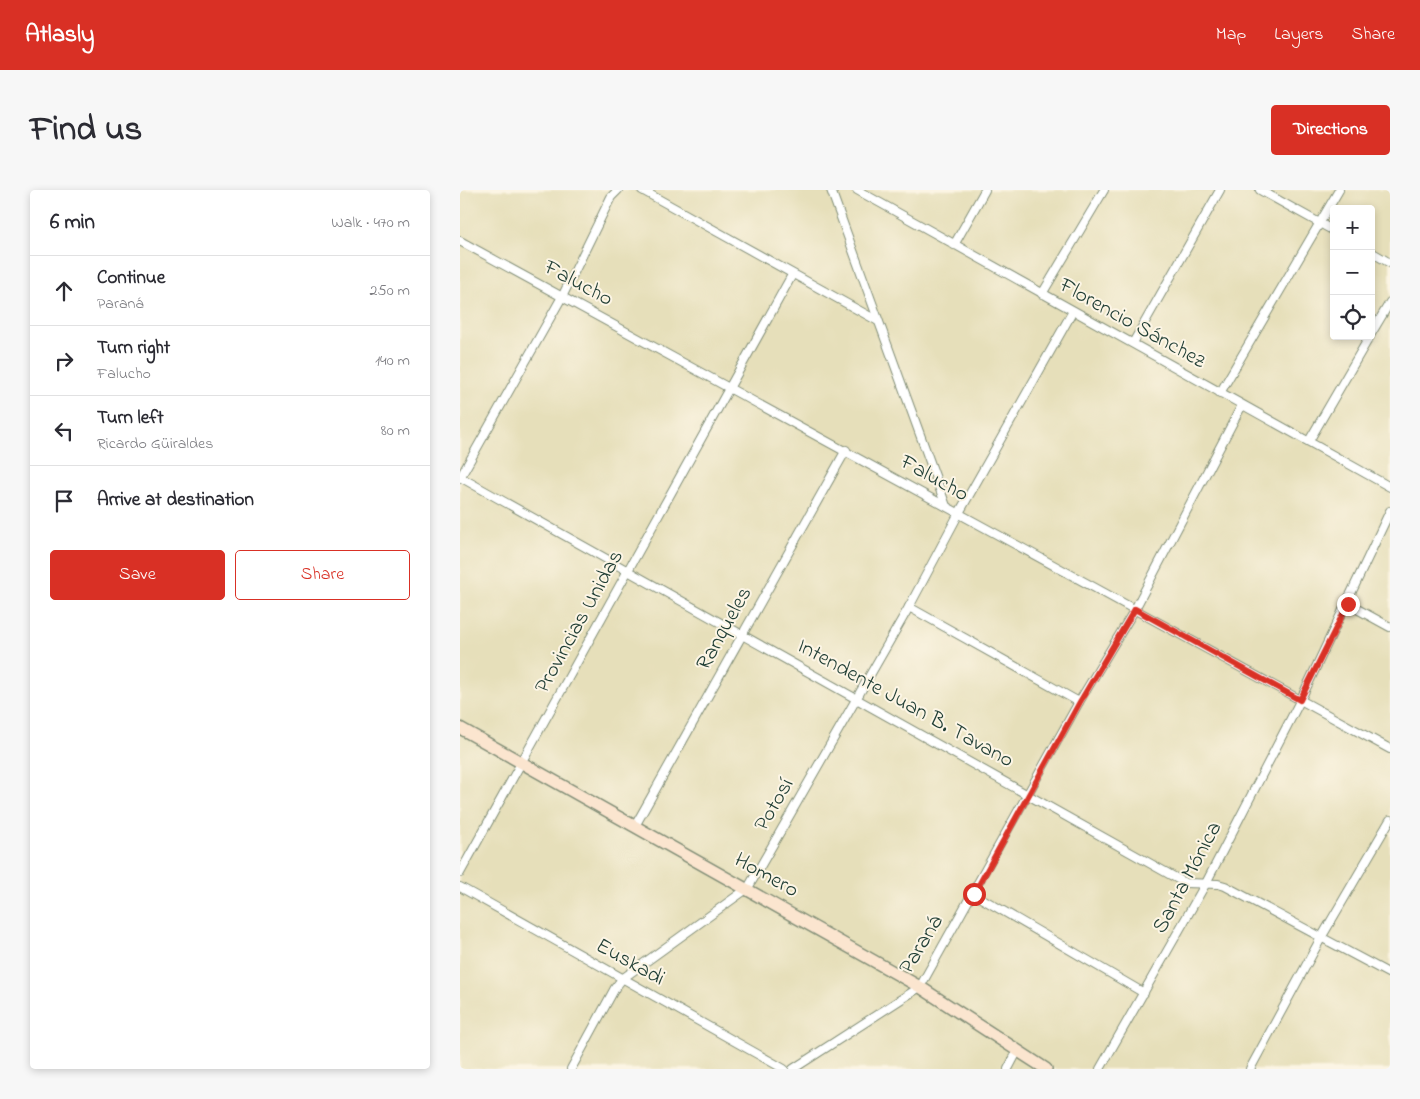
<!DOCTYPE html>
<meta charset="utf-8">
<style>
body{margin:0;font-family:"Indie Flower",sans-serif;background:#f7f7f7;color:#2b2b33}
.controls{position:absolute;right:15px;top:15px;display:grid;overflow:hidden;border-radius:5px;box-shadow:0 2px 8px #0003}
.controls button{width:45px;height:45px;display:grid;place-items:center;padding:0;border:0;border-bottom:1px solid #e1e1e2;background:#fff;color:#2b2b33;font:25px sans-serif}
.stop{position:absolute;width:15px;height:15px;margin:-11px;border:4px solid #d93025;border-radius:50%;background:#fff}
.stop.end{background:#d93025;border-color:#fff;box-shadow:0 1px 5px #0008}
.list{margin:0;padding:0;list-style:none}
h2{display:flex;justify-content:space-between;align-items:center;height:65px;margin:0;padding:0 20px;font-size:21px}
h2 small{font-size:16px;font-weight:400;color:#7c7c81}
.list li{display:grid;grid-template-columns:32px 1fr auto;gap:15px;align-items:center;box-sizing:border-box;height:70px;padding:0 20px;border-top:1px solid #e1e1e2}
.list b{display:block;font-size:19px;white-space:nowrap}
.list p{margin:0;font-size:16px;white-space:nowrap;color:#7c7c81}
.list em{font-size:16px;font-style:normal;color:#7c7c81}
.actions{display:flex;gap:10px;padding:15px 20px}
.actions a{flex:1;padding:11px 0;border:1px solid #d93025;border-radius:5px;text-align:center;font-size:18px;color:#d93025}
.actions .main{background:#d93025;color:#fff}
.icon{flex:none;width:28px;height:28px;fill:none;stroke:currentColor;stroke-width:2;stroke-linecap:round;stroke-linejoin:round}
.map{position:relative;flex:none;width:930px;height:879px;overflow:hidden;border-radius:5px}
header{display:flex;align-items:center;gap:30px;box-sizing:border-box;height:70px;padding:0 25px;background:#d93025;color:#fff}
header strong{font-size:24px}
nav{display:flex;gap:28px;margin-inline-start:auto;font-size:18px}
.intro{display:flex;align-items:center;justify-content:space-between;box-sizing:border-box;height:120px;padding:0 30px}
h1{margin:0;font-size:35px}
.button{padding:12px 22px;border-radius:5px;background:#d93025;color:#fff;font-size:18px;font-weight:700}
main{display:flex;gap:30px;padding:0 30px}
aside{flex:1;background:#fff;border-radius:5px;box-shadow:0 2px 8px #0003}
.map>svg:first-child{display:block}
.lines{fill:none;stroke-linecap:round;stroke-linejoin:round}
.street-casing{stroke:#828e77;stroke-width:10}
.secondary-casing{stroke:#828e77;stroke-width:14}
.street{stroke:#fff;stroke-width:8}
.secondary{stroke:#fbe5cf;stroke-width:11}
.route{stroke:#d93025;stroke-width:6}
.labels{text-anchor:middle;dominant-baseline:central;stroke-width:4;stroke-linejoin:round;paint-order:stroke}
.street-label{font-size:22px;fill:#1f3d34;stroke:#fcf5e5}
</style>
<header>
<strong>Atlasly</strong>
<nav><a>Map</a><a>Layers</a><a>Share</a></nav>
</header>
<div class="intro"><h1>Find us</h1><a class="button">Directions</a></div>
<main>
<aside>
<h2>6 min<small>Walk · 470 m</small></h2>
<ul class="list">
<li><svg class="icon" aria-label="ahead" viewBox="0 0 24 24"><path d="M12 20V5M6 11l6-6 6 6"/></svg><div><b>Continue</b><p>Paraná</p></div><em>250 m</em></li>
<li><svg class="icon" aria-label="right" viewBox="0 0 24 24"><path d="M7 20v-9h11M14 6l5 5-5 5"/></svg><div><b>Turn right</b><p>Falucho</p></div><em>140 m</em></li>
<li><svg class="icon" aria-label="left" viewBox="0 0 24 24"><path d="M17 20v-9H6M10 6l-5 5 5 5"/></svg><div><b>Turn left</b><p>Ricardo Güiraldes</p></div><em>80 m</em></li>
<li><svg class="icon" aria-label="arrive" viewBox="0 0 24 24"><path d="M6 21V4h12l-3 4 3 4H6"/></svg><div><b>Arrive at destination</b></div></li>
</ul>
<div class="actions"><a class="main">Save</a><a>Share</a></div>
</aside>
<div class="map">
<svg width="930" height="879" viewBox="0 0 930 879">
<rect width="100%" height="100%" fill="#fcf5e5"/>
<filter id="ink" filterUnits="userSpaceOnUse"><feTurbulence type="fractalNoise" baseFrequency=".02" numOctaves="2"/><feDisplacementMap in="SourceGraphic" scale="10" xChannelSelector="R" yChannelSelector="G"/><feConvolveMatrix kernelMatrix="1 2 1 2 8 2 1 2 1" color-interpolation-filters="sRGB"/></filter>
<filter id="wash" filterUnits="userSpaceOnUse"><feTurbulence type="fractalNoise" baseFrequency=".0096" numOctaves="4" result="noise"/><feDisplacementMap in="SourceGraphic" scale="20" xChannelSelector="R" yChannelSelector="G"/><feGaussianBlur stdDeviation="1.12" result="paint"/><feColorMatrix in="noise" values="0 0 0 0 0 0 0 0 0 0 0 0 0 0 0 0 0 1.4 0 .05"/><feComposite in="paint" operator="in"/></filter>
<g filter="url(#wash)">
<rect width="100%" height="100%" fill="#e6dfba"/>
</g>
<g filter="url(#ink)">
<g class="lines">
<defs>
<g id="street">
<polyline points="182,0 418,131"/>
<polyline points="371,0 486,316"/>
<polyline points="397,0 930,297"/>
<polyline points="800,0 874,41"/>
<polyline points="0,51 930,559"/>
<polyline points="494,55 525,0"/>
<polyline points="911,62 930,73"/>
<polyline points="582,104 644,0"/>
<polyline points="911,144 930,112"/>
<polyline points="673,153 760,0"/>
<polyline points="760,203 879,0"/>
<polyline points="849,251 910,146"/>
<polyline points="0,287 725,693 758,694 765,696 930,784"/>
<polyline points="0,288 103,105 151,7 158,0"/>
<polyline points="888,414 930,437"/>
<polyline points="449,417 619,512"/>
<polyline points="175,636 386,260"/>
<polyline points="0,683 332,85"/>
<polyline points="0,697 324,879"/>
<polyline points="514,704 684,803"/>
<polyline points="111,879 155,798 162,789 288,698 449,417 499,323 613,121"/>
<polyline points="333,879 460,797 619,512 675,419 782,215"/>
<polyline points="548,879 558,860"/>
<polyline points="640,879 746,693 840,511 930,321"/>
<polyline points="790,879 861,748 930,630"/>
</g>
<polyline id="secondary" points="0,538 460,797 586,879"/>
</defs>
<use href="#street" class="street-casing"/>
<use href="#secondary" class="secondary-casing"/>
<use href="#street" class="street"/>
<use href="#secondary" class="secondary"/>
</g>
</g>
<g class="lines" filter="url(#ink)">
<polyline class="route" points="514,704 620,512 675,419 840,510 888,414"/>
</g>
<g class="labels">
<g class="street-label">
<text transform="translate(118 94) rotate(28)">Falucho</text>
<text transform="translate(672 134) rotate(29)">Florencio Sánchez</text>
<text transform="translate(474 289) rotate(29)">Falucho</text>
<text transform="translate(120 432) rotate(-61)">Provincias Unidas</text>
<text transform="translate(265 439) rotate(-61)">Ranqueles</text>
<text transform="translate(445 514) rotate(29)">Intendente Juan B. Tavano</text>
<text transform="translate(315 615) rotate(-60)">Potosí</text>
<text transform="translate(306 686) rotate(29)">Homero</text>
<text transform="translate(728 688) rotate(-62)">Santa Mónica</text>
<text transform="translate(462 755) rotate(-59)">Paraná</text>
<text transform="translate(170 773) rotate(29)">Euskadi</text>
</g>
</g>
</svg>
<div class="controls">
<button>+</button>
<button>−</button>
<button><svg class="icon" aria-label="locate" viewBox="0 0 24 24"><circle cx="12" cy="12" r="6"/><path d="M12 2v4M12 18v4M2 12h4M18 12h4"/></svg></button>
</div>
<div class="stop" style="left:514px;top:704px"></div>
<div class="stop end" style="left:888px;top:414px"></div>
</div>
</main>
